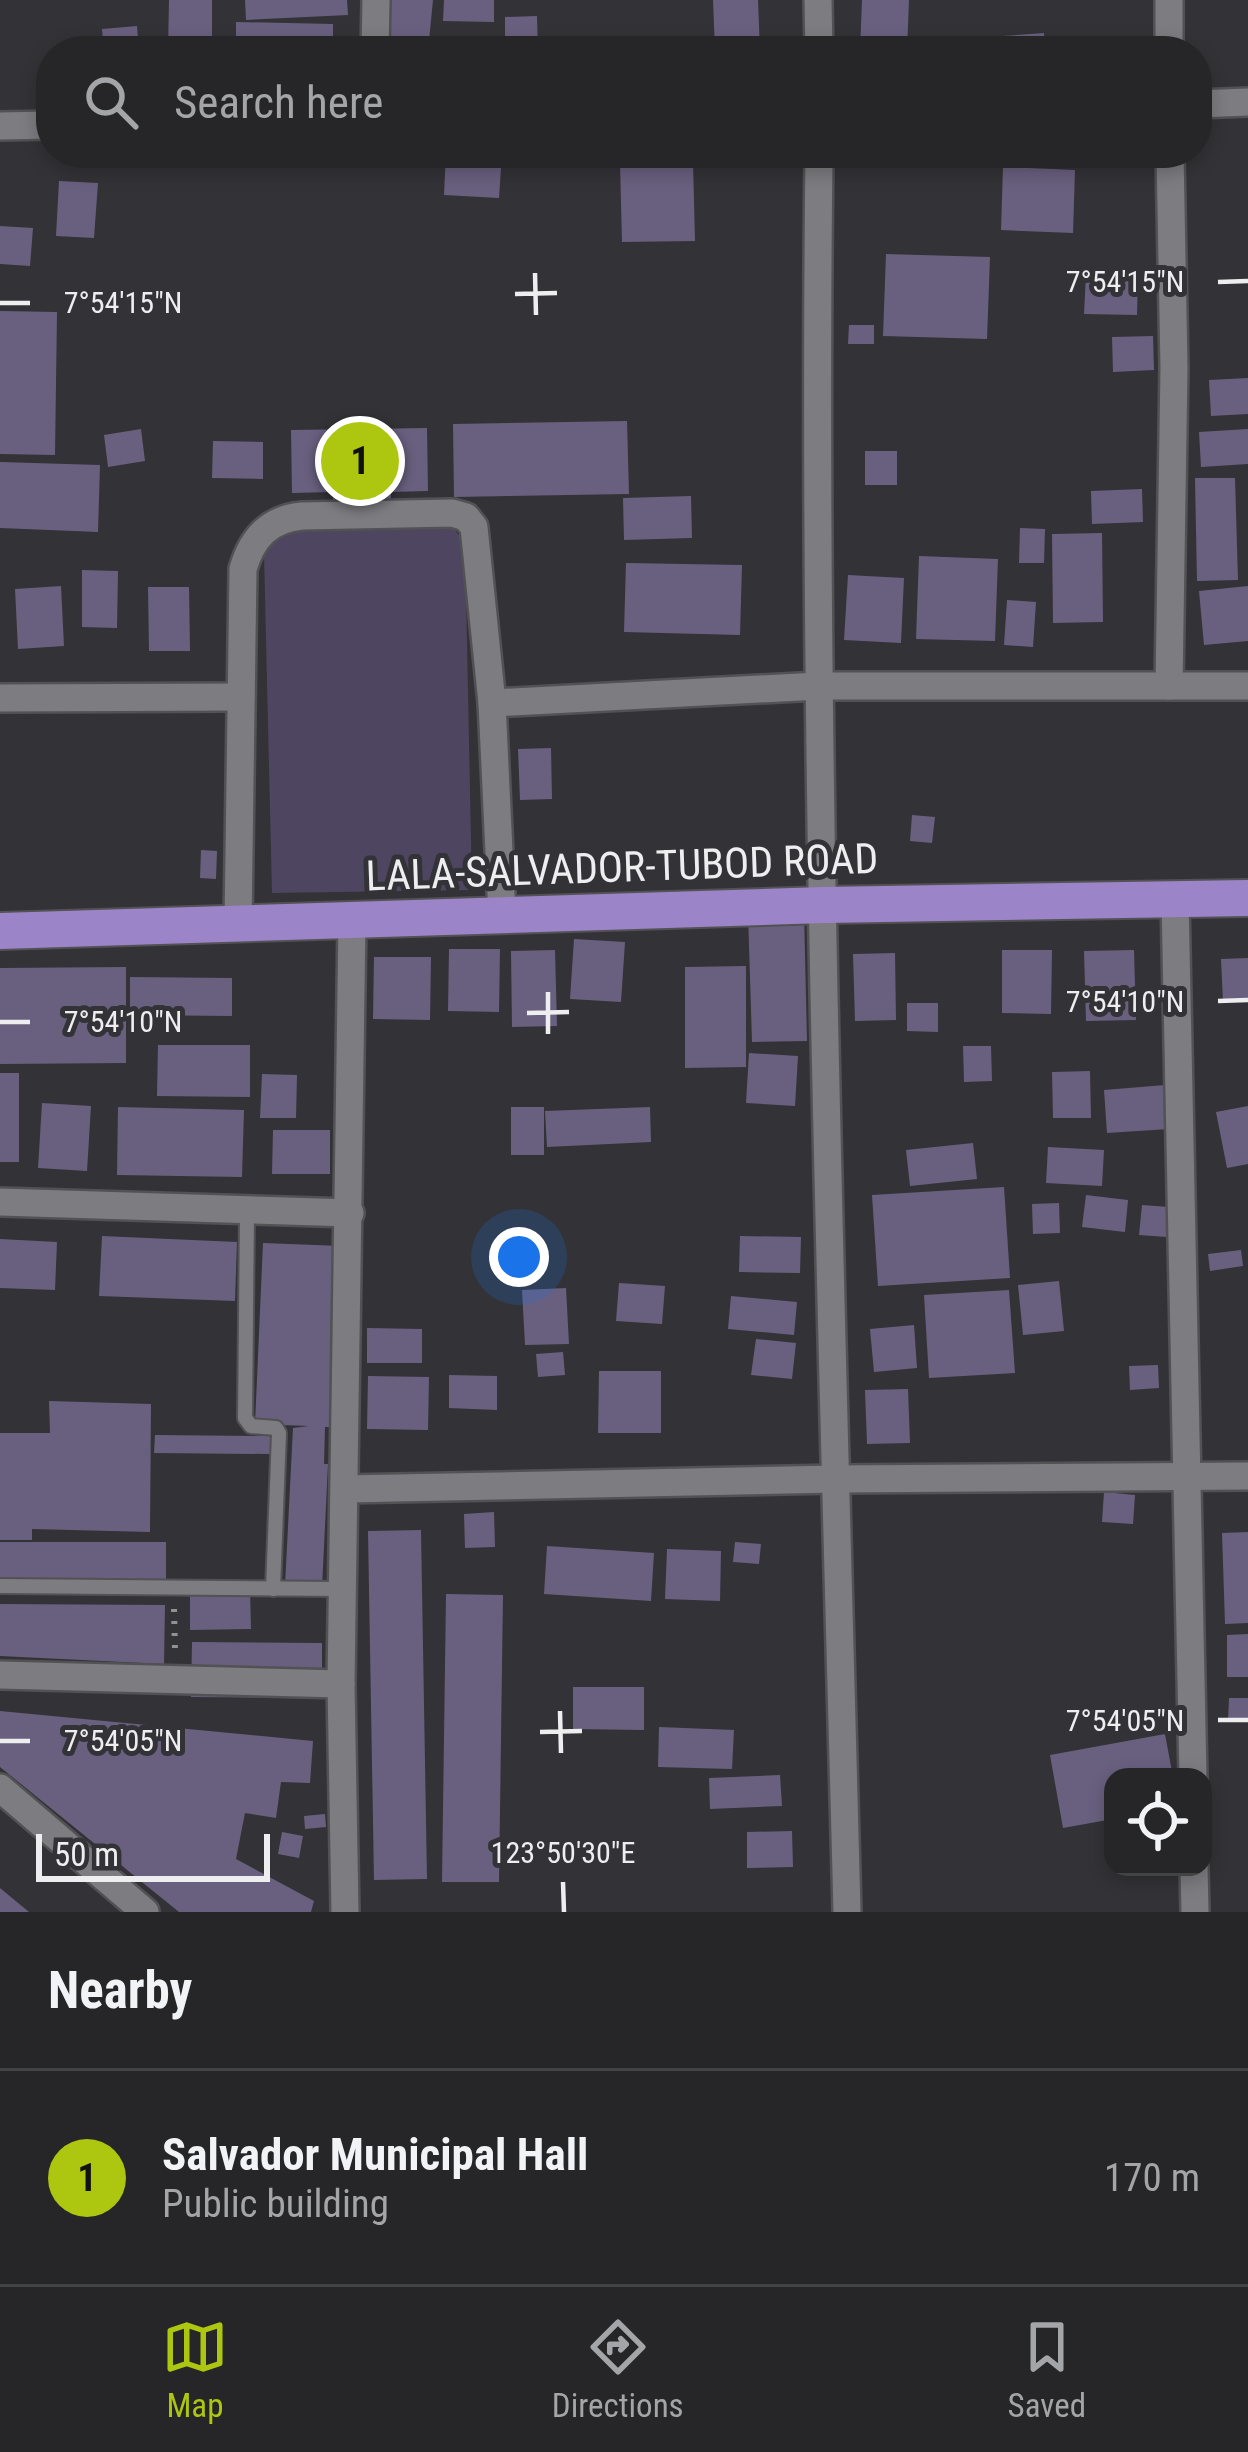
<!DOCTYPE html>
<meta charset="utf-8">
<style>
body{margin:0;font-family:"Roboto Condensed",sans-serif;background:#2e2e30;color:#f1f3f6}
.controls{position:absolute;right:36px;bottom:36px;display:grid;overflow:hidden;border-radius:24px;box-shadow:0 6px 18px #0003}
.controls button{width:108px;height:108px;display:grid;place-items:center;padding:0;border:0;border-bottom:3px solid #424345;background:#262628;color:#f1f3f6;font:60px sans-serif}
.scale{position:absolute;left:36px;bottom:30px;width:234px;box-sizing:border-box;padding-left:12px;border:6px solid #eeedf0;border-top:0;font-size:33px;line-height:42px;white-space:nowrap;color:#eeedf0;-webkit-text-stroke:9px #333236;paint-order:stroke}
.you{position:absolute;left:519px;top:1257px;width:42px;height:42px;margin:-30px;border:9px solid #fff;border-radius:50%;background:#1a73e8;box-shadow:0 0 0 18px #1a73e833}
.badge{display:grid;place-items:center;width:78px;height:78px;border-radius:50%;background:#adc60f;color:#111;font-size:39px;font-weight:700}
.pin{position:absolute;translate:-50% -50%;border:6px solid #fff;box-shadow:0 3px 12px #0006}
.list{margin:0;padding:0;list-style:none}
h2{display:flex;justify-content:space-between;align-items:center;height:156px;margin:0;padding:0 48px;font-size:51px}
h2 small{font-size:39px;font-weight:400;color:#a4a5a8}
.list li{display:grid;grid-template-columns:78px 1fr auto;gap:36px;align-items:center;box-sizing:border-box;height:216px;padding:0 48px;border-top:3px solid #424345}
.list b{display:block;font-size:45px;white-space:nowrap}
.list p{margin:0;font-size:39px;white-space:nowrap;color:#a4a5a8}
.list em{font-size:39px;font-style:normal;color:#a4a5a8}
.icon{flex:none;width:66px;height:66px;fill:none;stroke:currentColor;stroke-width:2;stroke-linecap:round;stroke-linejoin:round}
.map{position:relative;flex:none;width:1248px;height:1912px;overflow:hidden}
.search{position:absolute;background:#262628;box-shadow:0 6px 18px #0003;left:36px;right:36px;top:36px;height:132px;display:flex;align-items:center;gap:30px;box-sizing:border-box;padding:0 42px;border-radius:48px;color:#a4a5a8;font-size:45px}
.sheet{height:372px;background:#262628}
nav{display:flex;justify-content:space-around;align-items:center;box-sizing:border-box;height:168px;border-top:3px solid #424345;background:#262628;font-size:33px;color:#a4a5a8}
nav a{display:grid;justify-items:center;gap:6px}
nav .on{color:#adc60f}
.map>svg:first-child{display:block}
.green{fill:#4e4660}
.building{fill:#69607f}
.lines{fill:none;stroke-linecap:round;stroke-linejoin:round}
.service-casing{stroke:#525154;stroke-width:18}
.minor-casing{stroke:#525154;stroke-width:32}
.primary-casing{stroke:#525154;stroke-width:40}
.path{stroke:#929194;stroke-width:6;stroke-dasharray:3 9;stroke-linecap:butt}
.service{stroke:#7d7c80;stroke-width:14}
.minor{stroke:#7d7c80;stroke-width:27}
.primary{stroke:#9c84c9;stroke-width:36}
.ticks{fill:none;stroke:#eeedf0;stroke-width:4.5}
.labels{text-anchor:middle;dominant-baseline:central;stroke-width:10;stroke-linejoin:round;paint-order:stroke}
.street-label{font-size:42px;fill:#eeedf0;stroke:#333236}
.ticks-label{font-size:30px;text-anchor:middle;fill:#eeedf0;stroke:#333236;stroke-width:10;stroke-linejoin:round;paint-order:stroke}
</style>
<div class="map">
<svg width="1248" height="1912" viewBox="0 0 1248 1912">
<rect width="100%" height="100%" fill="#333236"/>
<polygon class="green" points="448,520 465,544 472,890 272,893 264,554 279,524"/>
<g class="building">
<polygon points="169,0 212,0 212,51 168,51"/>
<polygon points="245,0 347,0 348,15 246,20"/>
<polygon points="384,0 433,0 428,51 380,51"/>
<polygon points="444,0 494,0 494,22 443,21"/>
<polygon points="713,0 758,0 760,51 715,51"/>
<polygon points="862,0 909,0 907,51 860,51"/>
<polygon points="537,16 538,51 505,51 505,17"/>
<polygon points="236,22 333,24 333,51 236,51"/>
<polygon points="137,26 139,51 104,51 102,29"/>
<polygon points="1044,33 1045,51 1004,51 1003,36"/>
<polygon points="1130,36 1130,51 1085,51 1085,37"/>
<polygon points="446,153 502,153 499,198 444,195"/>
<polygon points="693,161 695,241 622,242 620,163"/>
<polygon points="1003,167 1075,170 1073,233 1001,230"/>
<polygon points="59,181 98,183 94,238 56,236"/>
<polygon points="0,226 33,228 30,266 0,264"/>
<polygon points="886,254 990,257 987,339 883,336"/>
<polygon points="1086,274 1138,276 1137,315 1084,314"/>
<polygon points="0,311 57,312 55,455 0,454"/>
<polygon points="849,325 874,325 874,344 848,344"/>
<polygon points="1153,336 1154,370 1113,372 1112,337"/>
<polygon points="1248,378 1248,414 1211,416 1209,380"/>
<polygon points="627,421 629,494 454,497 453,424"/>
<polygon points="427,428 428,491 391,492 391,508 333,509 333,492 292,493 291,430"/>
<polygon points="141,429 145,461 108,467 104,435"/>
<polygon points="1248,429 1248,464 1201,467 1199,432"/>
<polygon points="213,441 263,442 263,479 212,478"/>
<rect x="865" y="451" width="32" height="34"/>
<polygon points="0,462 100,465 98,532 0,528"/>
<polygon points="1195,478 1235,478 1238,580 1197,581"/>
<polygon points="1142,489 1143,522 1092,524 1091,491"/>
<polygon points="691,496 692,538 624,540 623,498"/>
<polygon points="1020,528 1045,529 1044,563 1019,563"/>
<polygon points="1102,533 1103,622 1053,623 1052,534"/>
<polygon points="919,556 998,559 995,641 916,639"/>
<polygon points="626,563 742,565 740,635 624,632"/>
<polygon points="82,570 118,571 117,628 82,627"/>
<polygon points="848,575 904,578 901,643 844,640"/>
<polygon points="61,586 64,646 18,649 15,589"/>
<polygon points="1248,586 1248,641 1204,645 1199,591"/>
<polygon points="148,587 189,587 190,651 149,651"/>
<polygon points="1007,600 1036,602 1033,647 1004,645"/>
<polygon points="551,748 552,799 520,800 518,749"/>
<polygon points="912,815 935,817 932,843 910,841"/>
<polygon points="201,850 217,851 216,879 200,878"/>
<polygon points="804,912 807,1041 752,1042 748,914"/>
<polygon points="574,939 625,942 621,1002 570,999"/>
<polygon points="449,949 500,949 499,1012 448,1011"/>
<polygon points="555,950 557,1026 512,1027 511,951"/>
<polygon points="1002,950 1052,950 1051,1014 1002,1013"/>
<polygon points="1134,950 1136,1020 1086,1021 1084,951"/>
<polygon points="895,953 896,1020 855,1021 853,954"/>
<polygon points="374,957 431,957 430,1020 373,1019"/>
<polygon points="1248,958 1248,1001 1223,1002 1221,959"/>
<polygon points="746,966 746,1067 685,1068 685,967"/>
<polygon points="126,967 126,1063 0,1064 0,968"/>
<polygon points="130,977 232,978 232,1016 130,1015"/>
<polygon points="907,1003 938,1003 938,1032 907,1031"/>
<polygon points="158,1045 250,1045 250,1097 157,1096"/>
<polygon points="963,1046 991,1046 992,1081 964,1082"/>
<polygon points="749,1053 798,1056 795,1106 746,1103"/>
<polygon points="1090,1071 1091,1118 1053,1118 1052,1072"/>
<rect x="0" y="1073" width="19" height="89"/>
<polygon points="262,1074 297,1075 296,1118 260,1118"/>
<polygon points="1165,1085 1169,1129 1107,1133 1104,1090"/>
<polygon points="42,1103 91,1106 87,1171 38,1168"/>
<polygon points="1248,1106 1248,1164 1227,1168 1216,1112"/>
<polygon points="118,1107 244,1110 242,1177 117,1175"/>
<rect x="511" y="1107" width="33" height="48"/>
<polygon points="650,1107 651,1142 547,1147 545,1111"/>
<polygon points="273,1130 330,1130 330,1174 272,1174"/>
<polygon points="973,1143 977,1179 910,1186 906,1150"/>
<polygon points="1048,1147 1104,1150 1102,1186 1046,1183"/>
<polygon points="1004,1187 1010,1278 878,1286 872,1195"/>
<polygon points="1086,1195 1128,1200 1125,1232 1082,1227"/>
<polygon points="1059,1203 1060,1233 1033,1234 1032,1204"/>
<polygon points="1142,1205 1169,1207 1167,1237 1139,1235"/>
<polygon points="102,1236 237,1242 235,1301 99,1296"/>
<polygon points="740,1236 801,1237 800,1273 739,1272"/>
<polygon points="0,1239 57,1242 55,1290 0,1288"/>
<polygon points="263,1243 341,1246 333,1427 325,1427 324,1464 328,1464 322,1588 285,1586 293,1428 309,1426 255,1424"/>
<polygon points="1241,1250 1243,1266 1210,1271 1208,1254"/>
<polygon points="1059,1281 1064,1331 1023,1335 1018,1285"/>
<polygon points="619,1283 665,1286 662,1324 616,1321"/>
<polygon points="566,1288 569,1344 525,1345 522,1290"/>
<polygon points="1009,1290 1015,1373 929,1378 924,1295"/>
<polygon points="731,1296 797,1302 794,1335 728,1329"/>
<polygon points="914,1325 917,1368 874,1372 870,1329"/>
<polygon points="367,1328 422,1329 422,1363 367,1363"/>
<polygon points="756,1339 796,1343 792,1379 751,1375"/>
<polygon points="563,1352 565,1375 538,1377 536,1354"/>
<polygon points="1158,1365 1159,1388 1130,1390 1129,1366"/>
<polygon points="599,1371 661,1371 661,1433 598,1433"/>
<polygon points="449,1375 497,1376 497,1410 449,1408"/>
<polygon points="368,1376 429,1377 428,1430 367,1429"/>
<polygon points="908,1389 910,1443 867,1444 865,1390"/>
<polygon points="49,1401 151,1404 150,1532 32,1529 32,1540 0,1540 0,1433 50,1433"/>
<polygon points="155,1435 270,1436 270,1454 154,1453"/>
<polygon points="1104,1492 1135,1495 1133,1524 1102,1522"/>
<polygon points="494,1512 495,1547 465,1548 464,1514"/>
<polygon points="421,1530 427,1879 374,1880 368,1531"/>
<polygon points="1248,1532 1248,1623 1225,1624 1222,1533"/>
<polygon points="0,1542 166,1542 166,1582 0,1581"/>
<polygon points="735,1542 761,1544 759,1564 733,1562"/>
<polygon points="547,1546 654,1553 651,1601 544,1594"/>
<polygon points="667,1549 721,1551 720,1601 665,1599"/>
<polygon points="250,1588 251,1629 190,1630 190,1589"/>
<polygon points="446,1594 503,1595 499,1882 442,1882"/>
<polygon points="0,1604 165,1605 164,1664 0,1656"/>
<polygon points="1248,1634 1248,1677 1227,1677 1227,1635"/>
<polygon points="192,1642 322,1643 322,1698 191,1697"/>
<polygon points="573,1687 644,1687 644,1730 573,1729"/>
<polygon points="1229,1698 1248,1698 1248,1722 1228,1721"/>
<polygon points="0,1711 313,1741 310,1783 281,1782 276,1818 245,1813 236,1859 314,1901 311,1912 179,1912 0,1767"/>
<polygon points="659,1727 734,1730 732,1769 658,1767"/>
<polygon points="1165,1734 1173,1777 1113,1777 1113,1819 1063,1828 1050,1755"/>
<polygon points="780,1775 782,1806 710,1809 709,1778"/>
<polygon points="325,1814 326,1827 305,1829 304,1816"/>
<polygon points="792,1831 793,1867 747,1868 747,1832"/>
<polygon points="282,1832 303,1836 299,1858 278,1854"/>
<polygon points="0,1888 29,1912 0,1912"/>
</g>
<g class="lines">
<defs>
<g id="service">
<polyline points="247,1211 245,1418 251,1426 276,1428 279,1433 273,1589"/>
<polyline points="0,1586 342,1589"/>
</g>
<g id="minor">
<polyline points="818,0 819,51"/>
<polyline points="1169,0 1169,51"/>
<polyline points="375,51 376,0"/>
<polyline points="1197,104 1248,102"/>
<polyline points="0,126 51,125"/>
<path d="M819 153C812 739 832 1326 847 1912"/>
<polyline points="1169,686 1174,368 1170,153"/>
<polyline points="0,698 241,697"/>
<polyline points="492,703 818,686 1248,686"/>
<polyline points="1175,899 1193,1777"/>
<path d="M238 925 243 569C252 538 269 519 302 516L452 513 466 517 474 527 492 703 502 915"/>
<polyline points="0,1202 350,1213"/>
<polyline points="345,1489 836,1479 1248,1476"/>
<polyline points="0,1675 341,1684"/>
<polyline points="0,1788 145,1912"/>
<polyline points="1194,1867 1195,1912"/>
<polyline points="345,1912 341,1684 352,921"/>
</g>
<polyline id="primary" points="0,931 824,905 1248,898"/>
</defs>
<use href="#service" class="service-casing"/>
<use href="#minor" class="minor-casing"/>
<use href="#primary" class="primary-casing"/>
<polyline class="path" points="174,1609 175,1650"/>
<use href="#service" class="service"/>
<use href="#minor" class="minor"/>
<use href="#primary" class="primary"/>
</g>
<path class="ticks" d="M535 273 536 315M1218 282 1248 281M515 294 557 293M0 303H30M548 992V1034M1218 1001 1248 1000M527 1013 569 1012M0 1022H30M560 1711 561 1753M1218 1720H1248M540 1732 582 1731M0 1741H30M563 1882 564 1912"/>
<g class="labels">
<g class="street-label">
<text transform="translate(622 867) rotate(-2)">LALA-SALVADOR-TUBOD ROAD</text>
</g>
</g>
<g class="ticks-label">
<text x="1125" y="292">7°54'15"N</text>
<text x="123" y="313">7°54'15"N</text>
<text x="1125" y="1012">7°54'10"N</text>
<text x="123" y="1032">7°54'10"N</text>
<text x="1125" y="1731">7°54'05"N</text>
<text x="123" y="1751">7°54'05"N</text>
<text x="563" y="1863">123°50'30"E</text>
</g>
</svg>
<div class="controls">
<button><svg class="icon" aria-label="locate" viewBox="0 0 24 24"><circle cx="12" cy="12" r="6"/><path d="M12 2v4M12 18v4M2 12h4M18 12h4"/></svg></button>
</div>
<div class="scale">50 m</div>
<div class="you"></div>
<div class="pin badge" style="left:360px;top:461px">1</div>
<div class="search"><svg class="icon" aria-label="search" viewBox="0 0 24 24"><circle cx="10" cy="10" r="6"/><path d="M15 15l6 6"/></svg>Search here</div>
</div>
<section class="sheet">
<h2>Nearby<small></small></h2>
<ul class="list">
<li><span class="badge">1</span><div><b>Salvador Municipal Hall</b><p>Public building</p></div><em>170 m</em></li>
</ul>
</section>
<nav>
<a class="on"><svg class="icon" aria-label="map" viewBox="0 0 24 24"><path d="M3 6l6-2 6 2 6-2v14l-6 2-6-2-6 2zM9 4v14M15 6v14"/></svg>Map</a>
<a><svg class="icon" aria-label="directions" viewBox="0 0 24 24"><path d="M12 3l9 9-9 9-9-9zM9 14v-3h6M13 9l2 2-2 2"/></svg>Directions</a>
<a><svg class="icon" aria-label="saved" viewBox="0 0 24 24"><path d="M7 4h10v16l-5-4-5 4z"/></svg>Saved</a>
</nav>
